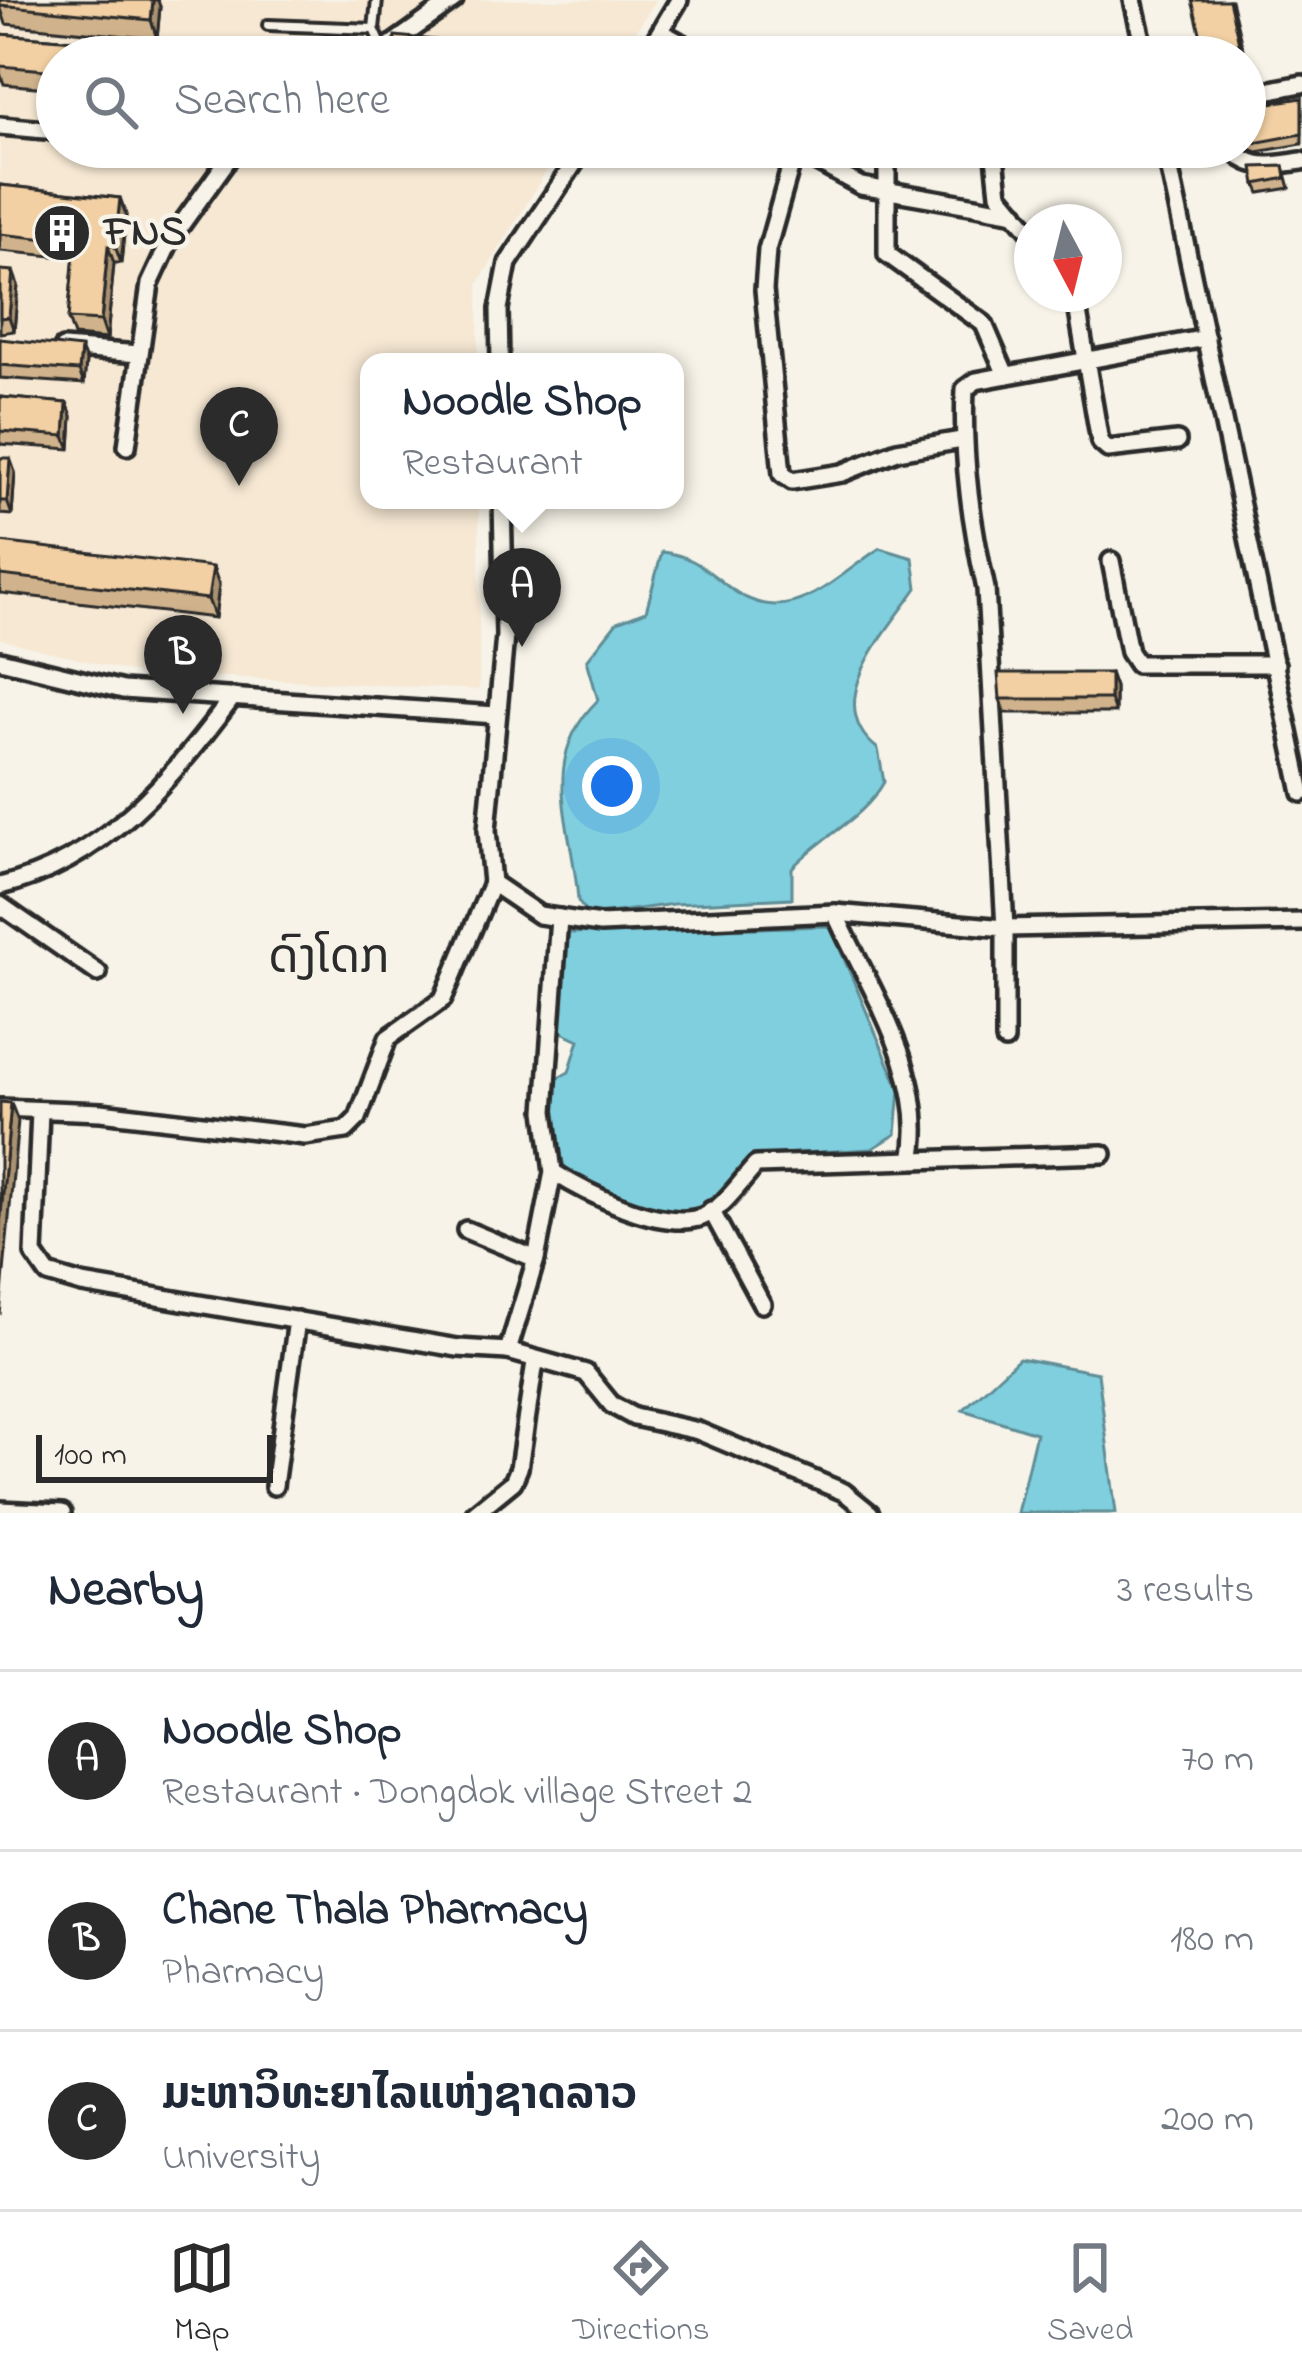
<!DOCTYPE html>
<meta charset="utf-8">
<style>
body{margin:0;font-family:"Indie Flower","Noto Sans Lao",sans-serif;background:#f6f6f7;color:#1f2937}
.compass{position:absolute;left:1014px;top:204px;width:108px;height:108px;border-radius:50%;background:#fff;box-shadow:0 3px 9px #0004;rotate:173deg}
.scale{position:absolute;left:36px;bottom:30px;width:237px;box-sizing:border-box;padding-left:12px;border:6px solid #2b2b2b;border-top:0;font-size:33px;line-height:42px;white-space:nowrap;color:#2b2b2b;-webkit-text-stroke:9px #f7f3e8;paint-order:stroke}
.you{position:absolute;left:612px;top:786px;width:42px;height:42px;margin:-30px;border:9px solid #fff;border-radius:50%;background:#1a73e8;box-shadow:0 0 0 18px #1a73e833}
.badge{display:grid;place-items:center;width:78px;height:78px;border-radius:50%;background:#2b2b2b;color:#fff;font-size:39px;font-weight:700}
.pin{position:absolute;translate:-50% -99px;filter:drop-shadow(0 3px 6px #0008)}
.pin::after{content:'';position:absolute;top:63px;width:42px;height:36px;background:inherit;clip-path:polygon(0 0,100% 0,50% 100%)}
.popup{position:absolute;left:360px;top:353px;width:324px;height:156px;box-sizing:border-box;display:grid;place-content:center;border-radius:24px;background:#fff;filter:drop-shadow(0 3px 9px #0005);font-size:39px;white-space:nowrap;color:#747a83}
.popup b{font-size:45px;color:#1f2937}
.popup::after{content:'';position:absolute;left:50%;top:100%;margin-left:-24px;border:24px solid transparent;border-top-color:#fff}
.list{margin:0;padding:0;list-style:none}
h2{display:flex;justify-content:space-between;align-items:center;height:156px;margin:0;padding:0 48px;font-size:51px}
h2 small{font-size:39px;font-weight:400;color:#747a83}
.list li{display:grid;grid-template-columns:78px 1fr auto;gap:36px;align-items:center;box-sizing:border-box;height:180px;padding:0 48px;border-top:3px solid #e0e1e3}
.list b{display:block;font-size:45px;white-space:nowrap}
.list p{margin:0;font-size:39px;white-space:nowrap;color:#747a83}
.list em{font-size:39px;font-style:normal;color:#747a83}
.icon{flex:none;width:66px;height:66px;fill:none;stroke:currentColor;stroke-width:2;stroke-linecap:round;stroke-linejoin:round}
.map{position:relative;flex:none;width:1302px;height:1513px;overflow:hidden}
.search{position:absolute;background:#fff;box-shadow:0 3px 9px #0004;left:36px;right:36px;top:36px;height:132px;display:flex;align-items:center;gap:30px;box-sizing:border-box;padding:0 42px;border-radius:66px;color:#747a83;font-size:45px}
.sheet{height:696px;background:#fff}
nav{display:flex;justify-content:space-around;align-items:center;box-sizing:border-box;height:168px;border-top:3px solid #e0e1e3;background:#fff;font-size:33px;color:#747a83}
nav a{display:grid;justify-items:center;gap:6px}
nav .on{color:#2b2b2b}
.map>svg:first-child{display:block}
.built{fill:#f6e8d3}
.water{fill:#80cfde;stroke:#5e8d96;stroke-width:3}
.lines{fill:none;stroke-linecap:round;stroke-linejoin:round}
.service-casing{stroke:#2b2b2b;stroke-width:16}
.minor-casing{stroke:#2b2b2b;stroke-width:24}
.service{stroke:#f7f3e8;stroke-width:8}
.minor{stroke:#f7f3e8;stroke-width:15}
.wall{fill:#d0b38c;stroke:#2b2b2b;stroke-width:3}
.shaded-wall{fill:#a99272;stroke:#2b2b2b;stroke-width:3}
.building{fill:#f2d0a3;stroke:#2b2b2b;stroke-width:3}
.labels{text-anchor:middle;dominant-baseline:central;stroke-width:9;stroke-linejoin:round;paint-order:stroke}
.poi-label{font-size:42px;font-weight:bold;fill:#2b2b2b;stroke:#f7f3e8;text-anchor:start}
.quarter-label{font-size:48px;fill:#2b2b2b;stroke:#f7f3e8}
</style>
<div class="map">
<svg width="1302" height="1513" viewBox="0 0 1302 1513">
<rect width="100%" height="100%" fill="#f7f3e8"/>
<filter id="ink" filterUnits="userSpaceOnUse"><feTurbulence type="fractalNoise" baseFrequency=".00833" numOctaves="2"/><feDisplacementMap in="SourceGraphic" scale="24" xChannelSelector="R" yChannelSelector="G"/><feConvolveMatrix kernelMatrix="1 2 1 2 8 2 1 2 1" color-interpolation-filters="sRGB"/></filter>
<g filter="url(#ink)">
<polygon class="built" points="0,0 656,0 619,57 57,57 57,147 561,147 478,284 478,362 369,362 369,500 479,500 479,690 130,672 0,639"/>
<g class="water">
<path d="M880 548 913 558 917 588C888 630 818 703 878 749L884 782C863 820 822 836 792 868V898L674 904 588 916 578 901C574 828 536 761 598 700L587 660 617 622 646 611 662 552C691 555 704 568 726 585 787 634 828 582 880 548Z"/>
<path d="M830 926 900 1090 896 1134 872 1149 751 1156C739 1170 727 1190 713 1200 670 1230 607 1192 567 1173L555 1142V1079L569 1072 579 1040 560 1031 568 933Z"/>
<polygon points="1019,1358 1098,1373 1116,1513 1017,1513 1036,1433 963,1410"/>
</g>
<g class="lines">
<defs>
<g id="service">
<polyline points="377,0 374,29 383,49"/>
<polyline points="268,25 374,29"/>
</g>
<g id="minor">
<polyline points="1133,0 1146,57"/>
<polyline points="661,32 706,57"/>
<polyline points="374,57 454,0"/>
<polyline points="645,57 679,0"/>
<polyline points="1245,95 1302,84"/>
<polyline points="0,126 57,131"/>
<polyline points="796,147 767,250 764,290 782,474 792,481 842,473 897,451 962,440"/>
<polyline points="887,147 887,254 984,324 1006,375"/>
<polyline points="994,147 999,194 1032,233"/>
<polyline points="1165,147 1302,793"/>
<path d="M1230 147C1251 172 1273 165 1302 161"/>
<polyline points="795,150 861,186 1016,213"/>
<polyline points="1075,294 1100,442 1108,449 1177,441"/>
<polyline points="63,348 139,354"/>
<polyline points="500,362 499,309 508,263 585,147"/>
<polyline points="127,446 150,284 171,239 237,147"/>
<polyline points="1111,561 1129,652 1137,664 1276,664"/>
<polyline points="0,660 123,690 496,715"/>
<polyline points="492,883 539,915 600,924 835,913 1005,928 1302,922"/>
<polyline points="492,883 487,830 505,636 502,500"/>
<path d="M0 886C105 861 171 779 233 697"/>
<polyline points="0,905 98,973"/>
<path d="M835 913C868 987 930 1077 912 1160"/>
<polyline points="559,918 545,1111 553,1172 536,1259 508,1351 586,1373 612,1405 634,1417 698,1431 844,1492 870,1513"/>
<path d="M1005 1040V928L986 589C971 522 962 459 965 389L976 381 1206 338"/>
<polyline points="0,1108 101,1112 305,1136 346,1130 358,1118 388,1038 443,999 492,883"/>
<polyline points="40,1111 34,1254 48,1274 82,1284 458,1348 508,1351"/>
<path d="M553 1172C586 1193 661 1231 702 1217 723 1209 741 1181 756 1165L1103 1154"/>
<polyline points="711,1210 762,1304"/>
<polyline points="466,1230 536,1259"/>
<polyline points="274,1486 297,1320"/>
<polyline points="0,1510 62,1513"/>
<polyline points="475,1513 513,1482 519,1468 535,1362"/>
</g>
</defs>
<use href="#service" class="service-casing"/>
<use href="#minor" class="minor-casing"/>
<use href="#service" class="service"/>
<use href="#minor" class="minor"/>
</g>
<g class="wall">
<polygon points="0,6 160,7 157,39 6,24"/>
<polygon points="0,34 244,54 245,57 57,57 57,89 4,84 0,73"/>
<polygon points="1302,98 1302,144 1257,152 1250,149 1247,139"/>
<polygon points="395,147 535,147 534,161"/>
<polygon points="1284,166 1290,188 1260,193 1256,184"/>
<polygon points="0,185 120,198 126,215 121,263 114,263 107,339 74,336 68,319 74,258 0,251"/>
<polygon points="0,270 18,285 14,331 0,333"/>
<polygon points="0,339 86,361 84,384 0,378"/>
<polygon points="0,397 67,403 72,416 70,449 0,444"/>
<polygon points="0,458 15,472 12,515 0,514"/>
<polygon points="0,542 219,585 215,618 0,593"/>
<polygon points="1110,673 1115,687 1115,713 1005,713 1000,699"/>
</g>
<g class="shaded-wall">
<polygon points="153,0 158,0 160,7 157,39 151,20"/>
<polygon points="1229,0 1231,0 1245,57 1243,57"/>
<polygon points="120,198 126,215 121,263 115,246"/>
<polygon points="108,246 114,263 107,339 101,321"/>
<polygon points="13,271 18,285 14,331 9,317"/>
<polygon points="81,348 86,361 84,384 79,371"/>
<polygon points="67,403 72,416 70,449 65,436"/>
<polygon points="10,458 15,472 12,515 7,501"/>
<polygon points="213,567 219,585 215,618 208,599"/>
<polygon points="1110,673 1115,687 1115,713 1110,699"/>
<polygon points="11,1103 18,1121 0,1315 0,1225"/>
</g>
<g class="building">
<polygon points="0,0 153,0 151,20 0,5"/>
<polygon points="1192,0 1229,0 1242,56 1206,57"/>
<polygon points="0,34 244,54 244,57 57,57 57,71 0,66"/>
<polygon points="395,36 536,50 535,57 393,57"/>
<polygon points="1302,98 1302,134 1254,143 1247,139 1245,107"/>
<polygon points="1284,166 1286,178 1256,184 1253,167"/>
<polygon points="0,185 120,198 115,246 108,246 101,321 68,319 75,242 0,234"/>
<polygon points="0,270 13,271 9,317 0,318"/>
<polygon points="0,339 81,348 79,371 0,365"/>
<polygon points="0,397 67,403 65,436 0,431"/>
<polygon points="0,458 10,458 7,501 0,501"/>
<polygon points="0,542 213,567 208,599 0,575"/>
<polygon points="998,673 1110,673 1110,699 1000,699"/>
<polygon points="0,1102 11,1103 0,1225"/>
</g>
</g>
<defs>
<symbol id="building-disc" viewBox="-11 -11 22 22"><circle r="9.5" fill="#2b2b2b" stroke="#f7f3e8"/><path d="M-4-6H4V6H1V3H-1V6H-4ZM-2.5-4.3h1.7v1.8h-1.7ZM.8-4.3h1.7v1.8H.8ZM-2.5-1h1.7V.8h-1.7ZM.8-1h1.7V.8H.8Z" fill="#fff"/></symbol>
</defs>
<g fill-rule="evenodd">
<use href="#building-disc" x="29" y="200" width="66" height="66"/>
</g>
<g class="labels">
<g class="poi-label">
<text x="104" y="233">FNS</text>
</g>
<g class="quarter-label">
<text x="329" y="960">ດົງໂດກ</text>
</g>
</g>
</svg>
<svg class="compass" viewBox="-18 -18 36 36"><path d="M0-13l5 13h-10z" fill="#e53935"/><path d="M0 13l5-13h-10z" fill="#747a83"/></svg>
<div class="scale">100 m</div>
<div class="you"></div>
<div class="pin badge" style="left:522px;top:647px">A</div>
<div class="popup"><b>Noodle Shop</b>Restaurant</div>
<div class="pin badge" style="left:183px;top:714px">B</div>
<div class="pin badge" style="left:239px;top:486px">C</div>
<div class="search"><svg class="icon" aria-label="search" viewBox="0 0 24 24"><circle cx="10" cy="10" r="6"/><path d="M15 15l6 6"/></svg>Search here</div>
</div>
<section class="sheet">
<h2>Nearby<small>3 results</small></h2>
<ul class="list">
<li><span class="badge">A</span><div><b>Noodle Shop</b><p>Restaurant · Dongdok village Street 2</p></div><em>70 m</em></li>
<li><span class="badge">B</span><div><b>Chane Thala Pharmacy</b><p>Pharmacy</p></div><em>180 m</em></li>
<li><span class="badge">C</span><div><b>ມະຫາວິທະຍາໄລແຫ່ງຊາດລາວ</b><p>University</p></div><em>200 m</em></li>
</ul>
</section>
<nav>
<a class="on"><svg class="icon" aria-label="map" viewBox="0 0 24 24"><path d="M3 6l6-2 6 2 6-2v14l-6 2-6-2-6 2zM9 4v14M15 6v14"/></svg>Map</a>
<a><svg class="icon" aria-label="directions" viewBox="0 0 24 24"><path d="M12 3l9 9-9 9-9-9zM9 14v-3h6M13 9l2 2-2 2"/></svg>Directions</a>
<a><svg class="icon" aria-label="saved" viewBox="0 0 24 24"><path d="M7 4h10v16l-5-4-5 4z"/></svg>Saved</a>
</nav>
